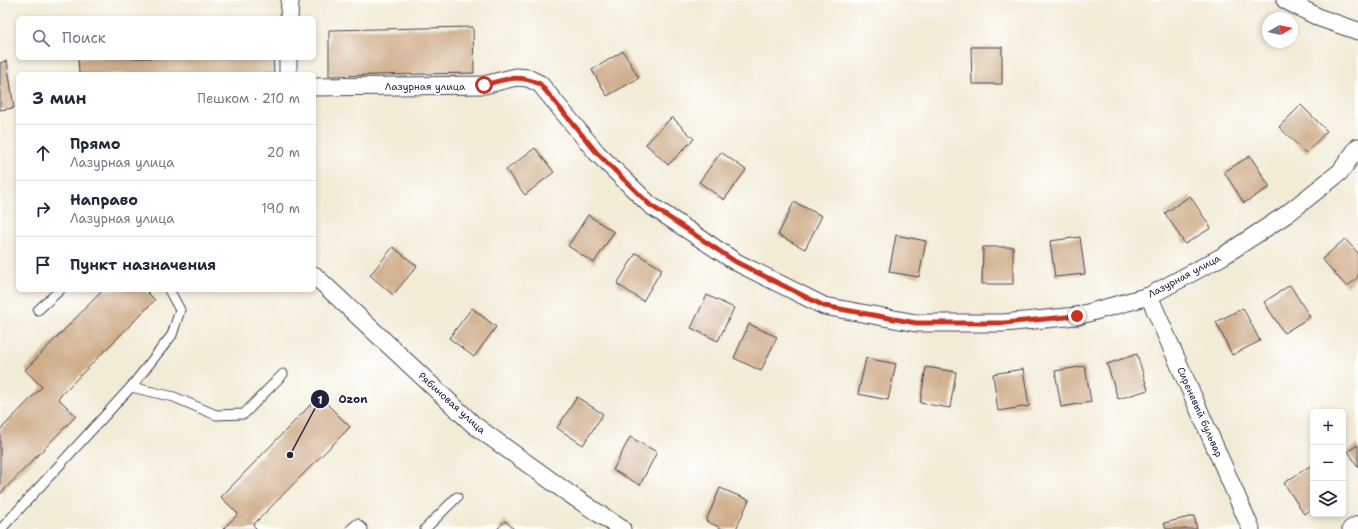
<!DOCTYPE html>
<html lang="ru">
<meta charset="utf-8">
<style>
body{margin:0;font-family:"Shantell Sans",sans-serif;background:#f2f2f3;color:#1f2937}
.controls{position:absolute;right:12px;bottom:12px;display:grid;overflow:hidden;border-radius:6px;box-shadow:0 2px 6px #0003}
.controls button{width:36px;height:36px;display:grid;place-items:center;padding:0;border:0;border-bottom:1px solid #e0e1e3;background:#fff;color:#1f2937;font:20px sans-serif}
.compass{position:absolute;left:1262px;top:12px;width:36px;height:36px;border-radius:50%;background:#fff;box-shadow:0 2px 6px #0003;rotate:81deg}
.stop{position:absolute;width:12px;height:12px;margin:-9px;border:3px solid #c8321e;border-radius:50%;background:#fff}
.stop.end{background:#c8321e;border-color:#fff;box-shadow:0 1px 4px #0008}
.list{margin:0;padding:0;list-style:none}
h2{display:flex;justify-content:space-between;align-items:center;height:52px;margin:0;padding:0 16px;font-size:17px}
h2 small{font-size:13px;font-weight:400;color:#747a83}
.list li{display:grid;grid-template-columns:26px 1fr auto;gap:12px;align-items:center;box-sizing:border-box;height:56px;padding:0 16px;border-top:1px solid #e0e1e3}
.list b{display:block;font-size:15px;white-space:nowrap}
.list p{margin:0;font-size:13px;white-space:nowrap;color:#747a83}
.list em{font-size:13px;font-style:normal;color:#747a83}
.icon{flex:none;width:22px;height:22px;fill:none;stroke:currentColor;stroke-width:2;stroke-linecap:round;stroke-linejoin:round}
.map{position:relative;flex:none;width:1358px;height:529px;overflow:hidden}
.search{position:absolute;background:#fff;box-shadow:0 2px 6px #0003;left:16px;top:16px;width:300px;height:44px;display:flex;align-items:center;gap:10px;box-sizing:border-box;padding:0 14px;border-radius:6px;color:#747a83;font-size:15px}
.panel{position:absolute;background:#fff;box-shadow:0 2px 6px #0003;left:16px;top:72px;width:300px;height:220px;border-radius:6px}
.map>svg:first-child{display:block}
.building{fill:#cfad8a}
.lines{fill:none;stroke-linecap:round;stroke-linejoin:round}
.service-casing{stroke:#414052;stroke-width:11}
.minor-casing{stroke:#414052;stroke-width:19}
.service{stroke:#fff;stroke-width:9}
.minor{stroke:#fff;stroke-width:17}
.route{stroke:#c8321e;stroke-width:5}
.labels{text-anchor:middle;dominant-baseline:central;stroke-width:4;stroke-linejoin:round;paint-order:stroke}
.street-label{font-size:10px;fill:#22223b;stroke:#fff}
.leader{fill:none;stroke:#22223b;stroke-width:1.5}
.callout-dot{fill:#22223b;stroke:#fff;stroke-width:1.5}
.mark-label{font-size:12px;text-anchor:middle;font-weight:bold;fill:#fff}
.callout-label{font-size:11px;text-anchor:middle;font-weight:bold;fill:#22223b;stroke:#fff;stroke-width:4;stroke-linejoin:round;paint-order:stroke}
</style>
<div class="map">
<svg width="1358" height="529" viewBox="0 0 1358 529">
<rect width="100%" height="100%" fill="#fff"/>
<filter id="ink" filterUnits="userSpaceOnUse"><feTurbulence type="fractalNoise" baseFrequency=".025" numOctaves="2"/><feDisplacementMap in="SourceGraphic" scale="8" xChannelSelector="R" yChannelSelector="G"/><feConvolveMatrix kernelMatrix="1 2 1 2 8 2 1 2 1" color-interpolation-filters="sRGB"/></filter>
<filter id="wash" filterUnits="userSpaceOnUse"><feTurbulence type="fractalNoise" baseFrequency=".012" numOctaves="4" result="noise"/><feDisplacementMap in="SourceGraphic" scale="16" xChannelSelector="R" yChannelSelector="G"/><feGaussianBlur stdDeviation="0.9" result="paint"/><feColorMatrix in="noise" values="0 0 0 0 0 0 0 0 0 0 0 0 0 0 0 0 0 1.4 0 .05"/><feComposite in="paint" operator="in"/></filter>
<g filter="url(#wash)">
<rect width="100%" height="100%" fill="#f2ebd5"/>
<g id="blocks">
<g class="building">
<polygon points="473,27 474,73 329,76 329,30"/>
<polygon points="971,47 1002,47 1002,84 972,84"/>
<polygon points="623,51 639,78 607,96 592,70"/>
<polygon points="78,58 273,58 274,74 79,74"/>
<polygon points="7,61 14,108 0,110 0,63"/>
<polygon points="1301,105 1327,131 1306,153 1279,127"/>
<polygon points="672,117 694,139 668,165 646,144"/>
<polygon points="535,148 554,172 525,195 506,170"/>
<polygon points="721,152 746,170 724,200 699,182"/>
<polygon points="1250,156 1270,187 1244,203 1224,172"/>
<polygon points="1190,196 1211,228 1185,244 1165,213"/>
<polygon points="794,202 822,216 805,249 778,235"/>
<polygon points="588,215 614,232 594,263 568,246"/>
<polygon points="896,235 926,241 919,277 889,272"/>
<polygon points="1080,237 1085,274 1055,277 1050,241"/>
<polygon points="1345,239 1358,253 1358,277 1347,287 1322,259"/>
<polygon points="393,247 417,266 393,295 370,275"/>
<polygon points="983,247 1013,247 1013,284 982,284"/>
<polygon points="636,253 662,269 643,301 617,284"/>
<polygon points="1290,285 1310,317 1284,333 1264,302"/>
<polygon points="103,290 145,290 155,300 58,398 76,416 0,494 0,430 42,387 25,370"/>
<polygon points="707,295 734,308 718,341 691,328"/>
<polygon points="472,308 496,327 474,357 449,338"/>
<polygon points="1243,308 1260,341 1232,355 1216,322"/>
<polygon points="749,324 777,337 761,371 734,358"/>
<polygon points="1137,354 1148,390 1118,399 1107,364"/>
<polygon points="866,358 896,364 888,400 858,394"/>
<polygon points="1085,366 1091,402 1061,407 1055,371"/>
<polygon points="926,367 956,372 950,408 920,403"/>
<polygon points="1023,369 1029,406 998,411 993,374"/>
<polygon points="319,396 350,427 253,525 257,529 223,529 238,514 221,497"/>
<polygon points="577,397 603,414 583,445 557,428"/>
<polygon points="630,437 657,452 640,485 613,470"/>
<polygon points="1358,445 1358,467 1348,451"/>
<polygon points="1310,466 1313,471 1313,509 1304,514 1284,483"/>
<polygon points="720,488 749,500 736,529 723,529 706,521"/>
<polygon points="1194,516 1197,529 1166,529 1164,523"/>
<polygon points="505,521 514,529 497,529"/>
</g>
</g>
</g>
<g filter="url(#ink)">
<use href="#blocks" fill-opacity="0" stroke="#414052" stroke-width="1"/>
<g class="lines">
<defs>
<g id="service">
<polyline points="38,310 60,290"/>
<polyline points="131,387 174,397 216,415 244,414 283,374"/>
<polyline points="1,529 131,387 172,335 180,310 169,290"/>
<polyline points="351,529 357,524 363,529"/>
<polyline points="425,529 457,497"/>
</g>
<g id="minor">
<polyline points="1285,0 1320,18 1358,31"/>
<polyline points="289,18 290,0"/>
<polyline points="288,74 288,58"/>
<polyline points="314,87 484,85 516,77 528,78 540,84 597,153 650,205 736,262 824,306 916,323 1003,323 1077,316 1149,296 1223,256 1287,214 1340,172 1358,147"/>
<polyline points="314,275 474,425 568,493 622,529"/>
<polyline points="1149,296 1251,529"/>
<polyline points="1351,529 1358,525"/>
</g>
</defs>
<use href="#service" class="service-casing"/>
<use href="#minor" class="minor-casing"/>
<use href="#service" class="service"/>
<use href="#minor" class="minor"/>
</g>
</g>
<g class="lines" filter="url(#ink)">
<path class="route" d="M484 85C507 79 517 74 540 84L597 153 650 205 736 262 824 306 916 323H1004L1077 316"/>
</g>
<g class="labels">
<g class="street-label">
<text x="425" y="86">Лазурная улица</text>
<text transform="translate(1184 276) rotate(-28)">Лазурная улица</text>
<text transform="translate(452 403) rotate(42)">Рябиновая улица</text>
<text transform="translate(1200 412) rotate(66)">Сиреневый бульвар</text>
</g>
</g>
<path class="leader" d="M290 455L320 399"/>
<g class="callout-dot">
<circle cx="290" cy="455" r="4"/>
<circle cx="320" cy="399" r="10"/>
</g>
<g class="mark-label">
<text x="320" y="404">1</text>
</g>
<g class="callout-label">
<text x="353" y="403">Ozon</text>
</g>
</svg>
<div class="controls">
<button>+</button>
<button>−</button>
<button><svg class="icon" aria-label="layers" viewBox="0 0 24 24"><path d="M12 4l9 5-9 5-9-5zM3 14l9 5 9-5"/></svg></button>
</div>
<svg class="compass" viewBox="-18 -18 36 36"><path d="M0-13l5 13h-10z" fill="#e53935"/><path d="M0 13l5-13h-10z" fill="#747a83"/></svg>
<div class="stop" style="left:484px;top:85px"></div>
<div class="stop end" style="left:1077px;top:316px"></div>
<div class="search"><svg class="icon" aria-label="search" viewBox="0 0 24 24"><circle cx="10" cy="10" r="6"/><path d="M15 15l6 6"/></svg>Поиск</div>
<section class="panel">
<h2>3 мин<small>Пешком · 210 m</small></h2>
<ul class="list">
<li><svg class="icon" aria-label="ahead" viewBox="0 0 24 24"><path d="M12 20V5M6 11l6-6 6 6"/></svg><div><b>Прямо</b><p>Лазурная улица</p></div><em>20 m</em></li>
<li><svg class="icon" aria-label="right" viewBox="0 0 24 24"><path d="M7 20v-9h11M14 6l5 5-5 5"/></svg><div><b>Направо</b><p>Лазурная улица</p></div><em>190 m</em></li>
<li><svg class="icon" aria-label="arrive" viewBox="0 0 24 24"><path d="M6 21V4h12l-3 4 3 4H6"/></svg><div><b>Пункт назначения</b></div></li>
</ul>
</section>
</div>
